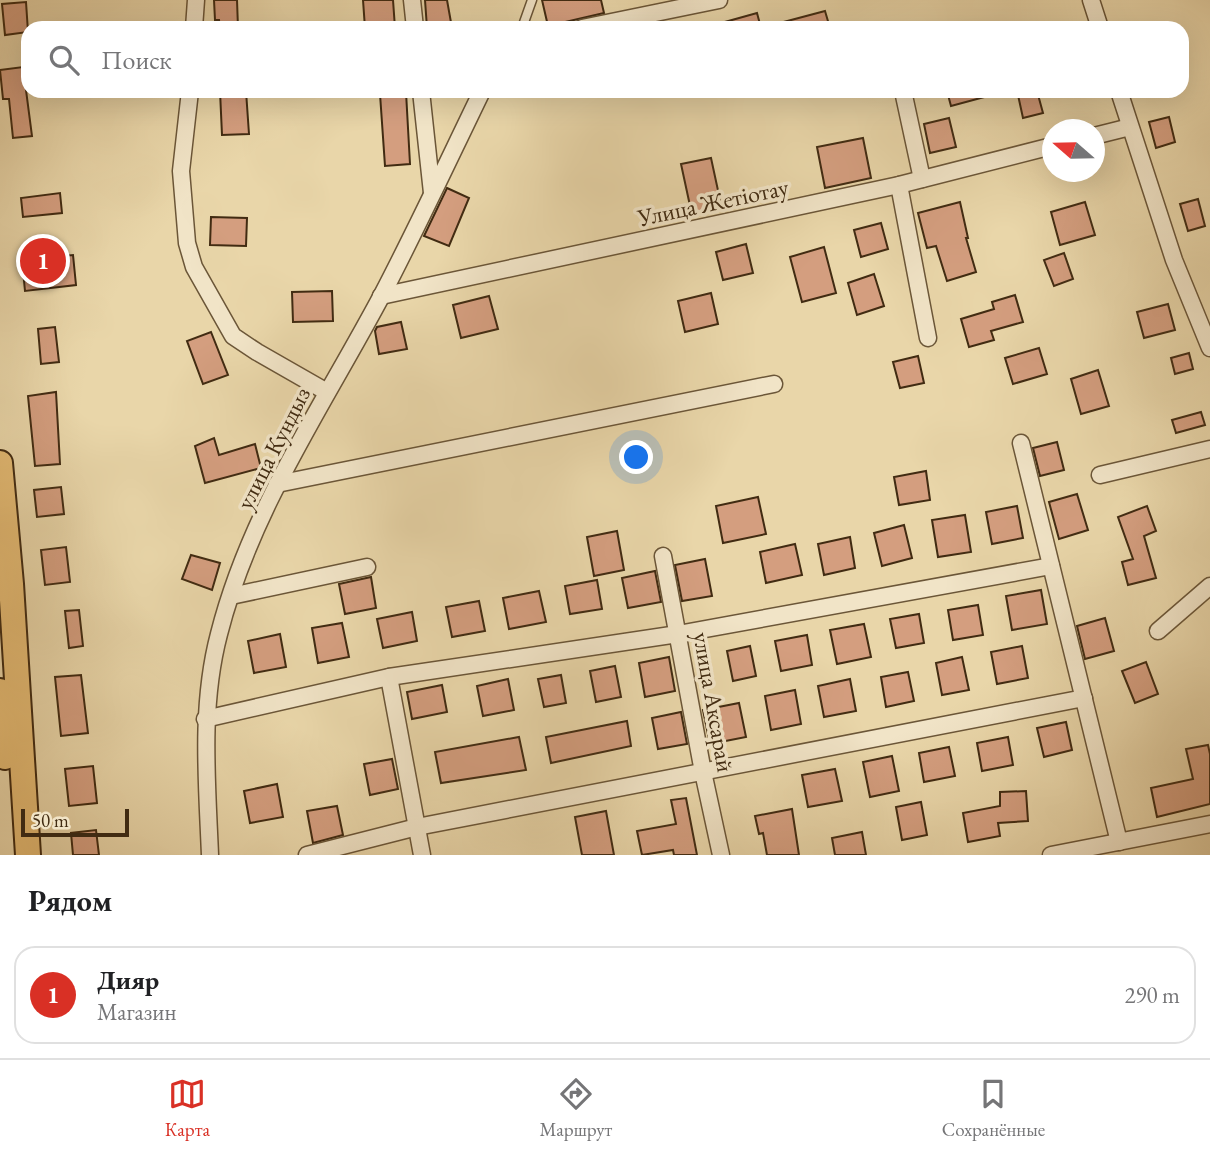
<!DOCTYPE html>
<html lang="ru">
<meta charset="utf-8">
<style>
body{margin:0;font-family:"EB Garamond",serif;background:#f6f6f6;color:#202124}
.compass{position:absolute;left:1042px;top:119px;width:63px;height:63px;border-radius:50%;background:#fff;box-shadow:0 7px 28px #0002;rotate:290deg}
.scale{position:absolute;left:21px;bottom:18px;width:108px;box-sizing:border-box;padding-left:7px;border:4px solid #412b12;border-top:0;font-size:19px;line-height:24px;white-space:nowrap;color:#412b12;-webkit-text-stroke:5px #f1e4c7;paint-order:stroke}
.you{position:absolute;left:637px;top:458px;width:24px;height:24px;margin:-18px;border:5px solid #fff;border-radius:50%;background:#1a73e8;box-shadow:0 0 0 10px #1a73e833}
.badge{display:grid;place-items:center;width:46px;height:46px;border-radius:50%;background:#d93025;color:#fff;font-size:23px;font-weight:700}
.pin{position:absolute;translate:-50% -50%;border:4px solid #fff;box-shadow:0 2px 7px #0006}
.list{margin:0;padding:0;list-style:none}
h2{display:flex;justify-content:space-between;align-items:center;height:91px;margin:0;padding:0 28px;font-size:30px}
h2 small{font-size:23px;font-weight:400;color:#757577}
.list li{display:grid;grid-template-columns:46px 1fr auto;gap:21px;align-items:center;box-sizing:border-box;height:98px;margin:0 14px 14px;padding:0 14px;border:2px solid #e0e0e0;border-radius:21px}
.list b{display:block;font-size:26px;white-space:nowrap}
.list p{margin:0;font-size:23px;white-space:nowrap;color:#757577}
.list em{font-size:23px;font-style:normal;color:#757577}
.icon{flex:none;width:38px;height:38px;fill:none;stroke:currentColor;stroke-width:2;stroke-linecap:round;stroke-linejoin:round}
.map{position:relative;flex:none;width:1210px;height:855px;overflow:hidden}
.search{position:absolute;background:#fff;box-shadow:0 7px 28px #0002;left:21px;right:21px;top:21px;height:77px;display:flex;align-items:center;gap:18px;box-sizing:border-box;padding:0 24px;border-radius:21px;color:#757577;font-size:26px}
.sheet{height:203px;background:#fff}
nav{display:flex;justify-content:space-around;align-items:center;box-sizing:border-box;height:98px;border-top:2px solid #e0e0e0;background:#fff;font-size:19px;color:#757577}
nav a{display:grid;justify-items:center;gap:4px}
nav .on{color:#d93025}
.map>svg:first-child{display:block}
.building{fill:#d49e7f;stroke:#412b12;stroke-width:2}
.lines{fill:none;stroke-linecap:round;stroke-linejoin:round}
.lane-casing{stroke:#6b5638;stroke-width:11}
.street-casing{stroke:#6b5638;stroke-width:19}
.primary-casing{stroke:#412b12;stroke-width:28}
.lane{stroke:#f1e4c7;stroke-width:8}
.street{stroke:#f1e4c7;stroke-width:16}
.primary{stroke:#e4bb74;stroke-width:24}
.labels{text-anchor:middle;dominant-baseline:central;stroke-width:7;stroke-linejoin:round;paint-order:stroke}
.street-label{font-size:24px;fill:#412b12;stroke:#f1e4c7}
</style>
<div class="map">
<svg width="1210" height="855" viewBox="0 0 1210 855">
<rect width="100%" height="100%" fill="#e9d6a9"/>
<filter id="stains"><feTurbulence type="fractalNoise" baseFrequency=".00286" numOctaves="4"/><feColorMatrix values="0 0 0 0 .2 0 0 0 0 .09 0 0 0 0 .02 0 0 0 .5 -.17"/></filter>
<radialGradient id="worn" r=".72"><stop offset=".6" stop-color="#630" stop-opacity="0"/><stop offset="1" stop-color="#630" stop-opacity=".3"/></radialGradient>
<g class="building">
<polygon points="214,0 237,0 238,28 220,28 219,20 215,20"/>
<polygon points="363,0 393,0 395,28 365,28"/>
<polygon points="425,0 447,0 452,28 427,28"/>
<polygon points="542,0 601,0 604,13 548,26"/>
<polygon points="26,2 28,32 5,35 2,4"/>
<polygon points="825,11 830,28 777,28 776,24"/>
<polygon points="757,13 761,28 715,28 714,25"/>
<polygon points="23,67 32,136 13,138 9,99 3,99 0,70"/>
<polygon points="220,91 246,91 249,134 222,135"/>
<polygon points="947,91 992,91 992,95 951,106"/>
<polygon points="1037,91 1043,113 1023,118 1018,95"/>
<polygon points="406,92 410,164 385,166 380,94"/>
<polygon points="1169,117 1175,142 1156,148 1149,122"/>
<polygon points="949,118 956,147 930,153 924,124"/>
<polygon points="863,138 871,178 825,188 817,147"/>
<polygon points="711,158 722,209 692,215 681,164"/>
<polygon points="447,188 469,198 449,246 424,236"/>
<polygon points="60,193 62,213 23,217 21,198"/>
<polygon points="1198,199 1205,226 1188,231 1180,204"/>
<polygon points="960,202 968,238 966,238 976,272 947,281 936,246 927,248 918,213"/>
<polygon points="1085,202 1095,235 1060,245 1051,212"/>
<polygon points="211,217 247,218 246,246 210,245"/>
<polygon points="881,223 888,249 861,257 854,230"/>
<polygon points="746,244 753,273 723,280 716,252"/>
<polygon points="824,247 836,293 802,302 790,257"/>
<polygon points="1064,253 1073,279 1054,286 1044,260"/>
<polygon points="73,255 76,285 25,291 22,260"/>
<polygon points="874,274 884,306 857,315 848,283"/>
<polygon points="332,291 333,321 293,322 292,292"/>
<polygon points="711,293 718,324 685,332 678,301"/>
<polygon points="1015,295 1023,322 991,331 994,340 969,347 961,319 994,309 992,302"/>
<polygon points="489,296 498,329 461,338 453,305"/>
<polygon points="1168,304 1175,330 1144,338 1137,312"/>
<polygon points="401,322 407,349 379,354 375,331 377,327"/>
<polygon points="55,327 59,362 41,364 38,329"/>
<polygon points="211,332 228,375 203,384 187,341"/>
<polygon points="1039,348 1047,374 1013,384 1005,358"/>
<polygon points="1189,353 1193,369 1175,374 1171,358"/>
<polygon points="918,356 924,383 900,388 893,362"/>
<polygon points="1098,370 1109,406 1081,414 1071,379"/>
<polygon points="56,392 60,464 35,466 28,396"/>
<polygon points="1201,412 1205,425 1176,433 1172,420"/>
<polygon points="214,438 219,455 255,444 261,468 205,483 195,446"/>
<polygon points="1057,442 1064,470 1040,476 1033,448"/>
<polygon points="926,471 930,500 899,505 894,477"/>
<polygon points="61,487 64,514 37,517 34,490"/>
<polygon points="1077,494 1088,530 1059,539 1049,502"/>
<polygon points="758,497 766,534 723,543 716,506"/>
<polygon points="1017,506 1023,538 992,544 986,512"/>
<polygon points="1147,506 1156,531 1144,536 1156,578 1128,585 1122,562 1133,559 1118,517"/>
<polygon points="965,515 971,552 938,557 932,520"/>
<polygon points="904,525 912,558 882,566 874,533"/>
<polygon points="617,531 624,570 594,576 587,537"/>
<polygon points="850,537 855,568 824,575 818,544"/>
<polygon points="795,544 802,575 766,583 760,552"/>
<polygon points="66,547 70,582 45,585 41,550"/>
<polygon points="191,555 220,563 212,590 182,579"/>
<polygon points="705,559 712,596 682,601 675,565"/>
<polygon points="655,571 661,602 628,608 622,578"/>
<polygon points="371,577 376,608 345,614 339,584"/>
<polygon points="597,580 602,609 570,614 565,586"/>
<polygon points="1041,590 1047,624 1012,630 1006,596"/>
<polygon points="539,591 546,622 509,629 503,598"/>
<polygon points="479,601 485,631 452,637 446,607"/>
<polygon points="978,605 983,635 953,640 948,610"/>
<polygon points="79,610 83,646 69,648 65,611"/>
<polygon points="412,612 417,641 383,648 377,619"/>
<polygon points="919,614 924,643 896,648 890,619"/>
<polygon points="1105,618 1114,651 1085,659 1077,626"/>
<polygon points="342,623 349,657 318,663 312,628"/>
<polygon points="864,624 871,657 837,664 830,630"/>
<polygon points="280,634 286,667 254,673 248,641"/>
<polygon points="807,635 812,665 781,671 775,641"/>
<polygon points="750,646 756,676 733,681 727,651"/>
<polygon points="1022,646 1028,678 997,684 991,652"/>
<polygon points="669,657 675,691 645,697 639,663"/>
<polygon points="962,657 969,690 942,695 936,663"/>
<polygon points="1146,662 1158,694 1135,703 1122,671"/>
<polygon points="615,666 621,697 596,702 590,671"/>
<polygon points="908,672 914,701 886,707 881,677"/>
<polygon points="81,675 88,733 61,736 55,677"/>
<polygon points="561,675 566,703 544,707 538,679"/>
<polygon points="508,679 514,710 483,716 477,686"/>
<polygon points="850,679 856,711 824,717 818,686"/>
<polygon points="442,685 447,712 412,719 407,692"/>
<polygon points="795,690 801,724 771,730 765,696"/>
<polygon points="739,703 746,737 710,744 703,710"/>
<polygon points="681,712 687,744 658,749 652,718"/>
<polygon points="627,721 631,746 551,763 546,737"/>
<polygon points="1066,722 1072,750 1044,757 1037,728"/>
<polygon points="519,737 526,770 441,783 435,752"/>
<polygon points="1008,737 1013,765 982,771 977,743"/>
<polygon points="1208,745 1210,754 1210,804 1157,817 1151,788 1193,779 1186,749"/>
<polygon points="949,747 955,776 924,782 919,753"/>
<polygon points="892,756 899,791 870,797 863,762"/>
<polygon points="392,759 398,789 370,795 364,764"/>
<polygon points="93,766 97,803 69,806 65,769"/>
<polygon points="835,769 842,801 808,807 802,775"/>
<polygon points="277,784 283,817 250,823 244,791"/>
<polygon points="1026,791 1028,821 998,823 1000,836 968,842 963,813 1000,806 1000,792"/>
<polygon points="686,798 697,855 674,855 673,850 642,855 637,831 676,824 671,800"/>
<polygon points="921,802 927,835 902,840 896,807"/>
<polygon points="337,806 343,835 313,843 307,811"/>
<polygon points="792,809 799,855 767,855 763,833 759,834 755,816"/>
<polygon points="606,811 614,855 582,855 575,817"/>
<polygon points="96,830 99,855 73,855 71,833"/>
<polygon points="862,832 866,855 835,855 832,838"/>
</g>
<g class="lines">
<defs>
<polyline id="lane" points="522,28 532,0"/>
<g id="street">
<polyline points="412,0 415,28"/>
<polyline points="1091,0 1100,28"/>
<polyline points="194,28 196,0"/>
<polyline points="582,28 719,0"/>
<polyline points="190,91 181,171 187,243 194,267 233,336 257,352 327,392"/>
<polyline points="421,91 432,193"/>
<polyline points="903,91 922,179"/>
<polyline points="1119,91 1174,260 1210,348"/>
<polyline points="1094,136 1130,127"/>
<polyline points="899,185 928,338"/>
<polyline points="381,296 899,185 1052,146"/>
<polyline points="1021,443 1119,842"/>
<polyline points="1100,475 1210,449"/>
<polyline points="277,484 774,384"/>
<polyline points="663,556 703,772 721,855"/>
<polyline points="231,596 367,567"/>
<polyline points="1158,631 1210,586"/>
<polyline points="389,677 422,855"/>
<polyline points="205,719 389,677 678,634 1051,566"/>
<path d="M210 855C207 781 200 706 219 634 250 511 323 406 382 295 417 228 449 159 482 91"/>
<polyline points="307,855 417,827 1084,698"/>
<polyline points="1051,855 1210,824"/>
</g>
<g id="primary">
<polyline points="0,463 11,584 28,855"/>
<polyline points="0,691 5,757"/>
</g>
</defs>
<use href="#lane" class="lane-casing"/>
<use href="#street" class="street-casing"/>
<use href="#primary" class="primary-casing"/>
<use href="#lane" class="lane"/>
<use href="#street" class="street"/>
<use href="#primary" class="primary"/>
</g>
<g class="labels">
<g class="street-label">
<text transform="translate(713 202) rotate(-12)">Улица Жетіотау</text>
<text transform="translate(273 448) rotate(-63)">улица Кундыз</text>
<text transform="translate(714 702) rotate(80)">улица Аксарай</text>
</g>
</g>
<rect width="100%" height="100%" filter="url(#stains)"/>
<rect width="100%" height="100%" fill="url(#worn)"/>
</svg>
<svg class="compass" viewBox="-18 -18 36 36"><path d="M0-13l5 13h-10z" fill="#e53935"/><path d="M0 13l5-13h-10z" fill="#757577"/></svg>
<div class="scale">50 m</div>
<div class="you"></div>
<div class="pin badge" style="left:43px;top:261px">1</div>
<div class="search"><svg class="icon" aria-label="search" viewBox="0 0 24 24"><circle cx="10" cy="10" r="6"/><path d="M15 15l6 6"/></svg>Поиск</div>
</div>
<section class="sheet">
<h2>Рядом<small></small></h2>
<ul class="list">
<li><span class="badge">1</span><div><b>Дияр</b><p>Магазин</p></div><em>290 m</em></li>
</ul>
</section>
<nav>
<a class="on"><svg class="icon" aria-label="map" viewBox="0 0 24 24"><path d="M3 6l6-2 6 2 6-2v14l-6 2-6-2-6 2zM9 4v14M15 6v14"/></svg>Карта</a>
<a><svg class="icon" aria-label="directions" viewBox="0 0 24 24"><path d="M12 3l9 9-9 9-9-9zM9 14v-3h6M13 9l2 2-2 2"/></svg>Маршрут</a>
<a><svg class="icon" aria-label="saved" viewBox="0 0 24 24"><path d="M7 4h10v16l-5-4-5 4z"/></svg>Сохранённые</a>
</nav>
